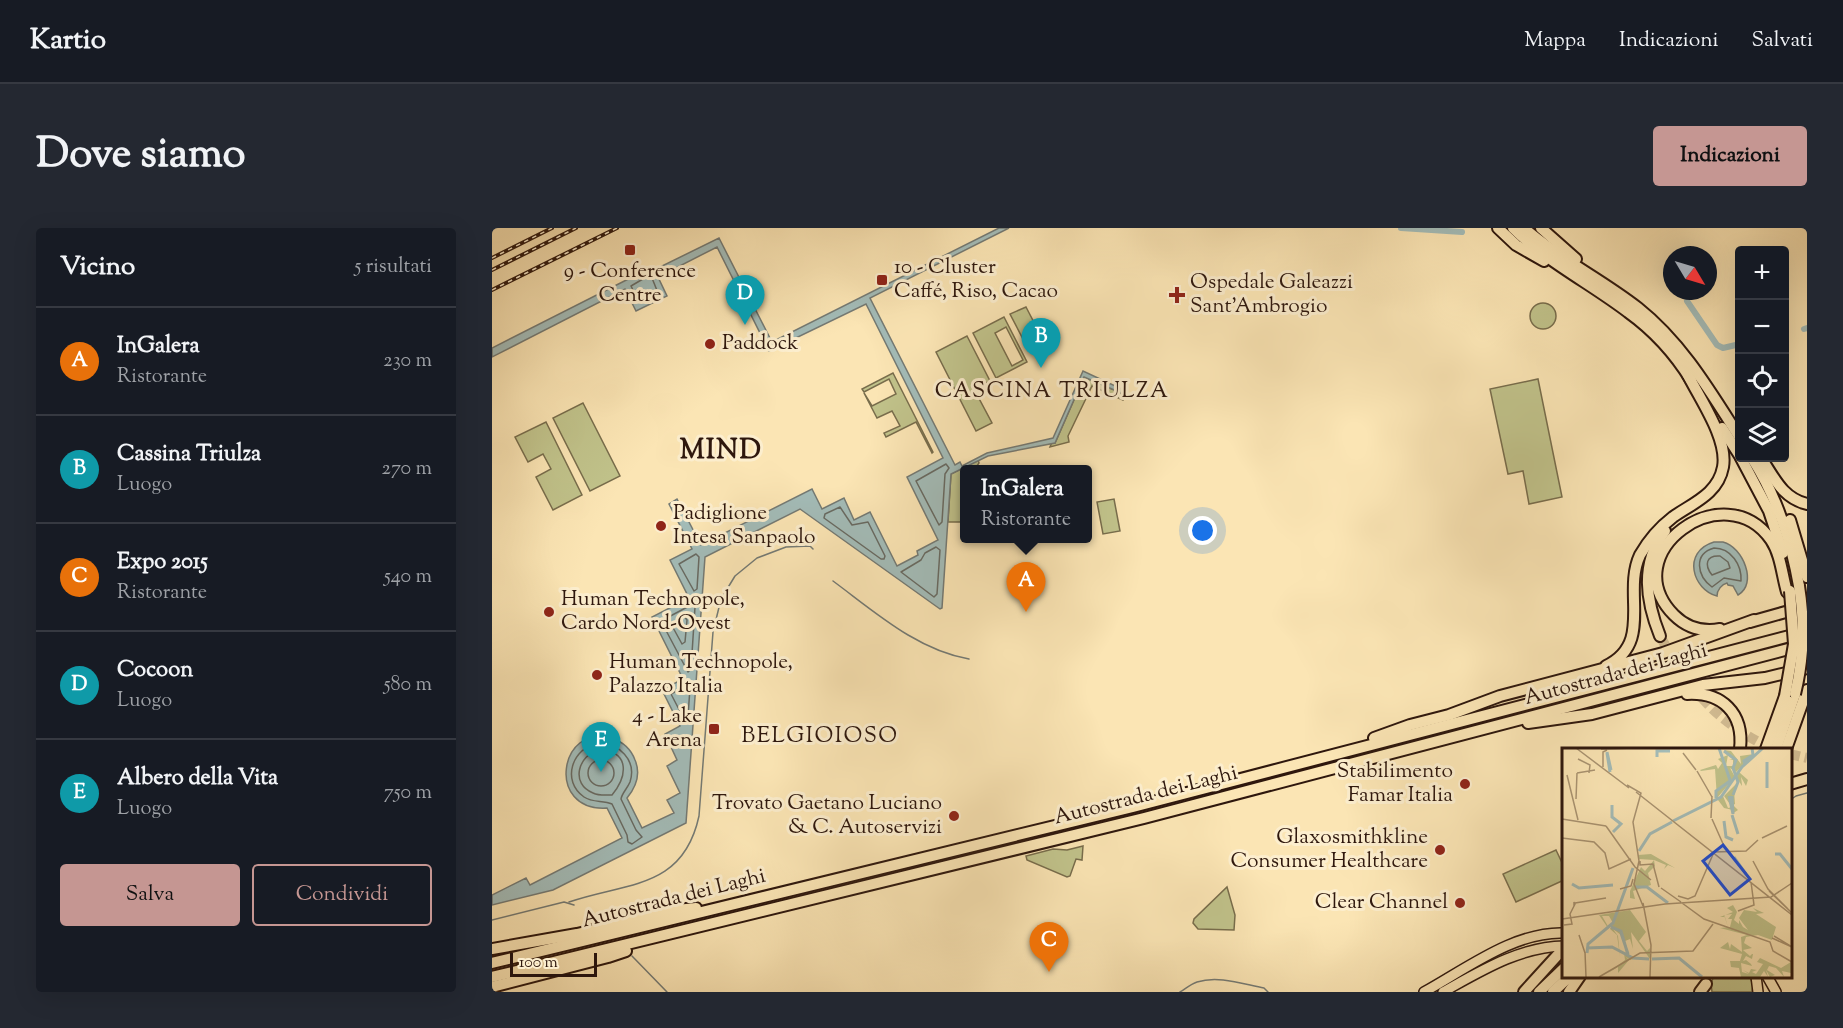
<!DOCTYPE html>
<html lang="it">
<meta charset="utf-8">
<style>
body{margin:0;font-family:"Sorts Mill Goudy",serif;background:#242831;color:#f1f3f6}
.controls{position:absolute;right:18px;top:18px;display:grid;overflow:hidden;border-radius:6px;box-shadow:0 6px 24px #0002}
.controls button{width:54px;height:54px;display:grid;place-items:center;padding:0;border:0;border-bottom:2px solid #363941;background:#171b24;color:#f1f3f6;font:30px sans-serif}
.compass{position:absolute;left:1171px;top:18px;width:54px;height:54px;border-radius:50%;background:#171b24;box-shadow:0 6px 24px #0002;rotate:128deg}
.scale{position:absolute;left:18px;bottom:15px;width:87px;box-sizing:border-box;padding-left:6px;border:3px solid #2e170d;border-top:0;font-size:16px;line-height:21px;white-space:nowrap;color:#2e170d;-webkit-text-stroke:4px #fceece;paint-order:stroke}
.you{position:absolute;left:711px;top:303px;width:21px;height:21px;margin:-15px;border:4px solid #fff;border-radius:50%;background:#1a73e8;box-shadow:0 0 0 9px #1a73e833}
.badge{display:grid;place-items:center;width:39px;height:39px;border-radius:50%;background:#c59692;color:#fff;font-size:20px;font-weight:700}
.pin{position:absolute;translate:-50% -50px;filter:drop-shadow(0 2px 3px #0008)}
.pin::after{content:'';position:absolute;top:32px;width:21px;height:18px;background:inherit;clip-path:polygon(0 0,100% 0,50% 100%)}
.popup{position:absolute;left:468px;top:237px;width:132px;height:78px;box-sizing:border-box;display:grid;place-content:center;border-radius:6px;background:#171b24;filter:drop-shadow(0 2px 4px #0005);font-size:20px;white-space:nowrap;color:#9ea1a6}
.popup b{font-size:22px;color:#f1f3f6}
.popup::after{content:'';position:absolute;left:50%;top:100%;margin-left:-12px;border:12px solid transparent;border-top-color:#171b24}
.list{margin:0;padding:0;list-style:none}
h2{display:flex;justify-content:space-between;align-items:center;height:78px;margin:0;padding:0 24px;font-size:26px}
h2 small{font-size:20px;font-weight:400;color:#9ea1a6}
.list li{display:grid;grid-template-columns:39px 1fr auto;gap:18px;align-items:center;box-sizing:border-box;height:108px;padding:0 24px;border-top:2px solid #363941}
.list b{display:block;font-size:22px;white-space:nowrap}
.list p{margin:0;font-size:20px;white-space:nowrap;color:#9ea1a6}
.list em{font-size:20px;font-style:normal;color:#9ea1a6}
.actions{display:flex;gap:12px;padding:18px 24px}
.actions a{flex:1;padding:14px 0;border:2px solid #c59692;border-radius:6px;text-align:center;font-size:21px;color:#c59692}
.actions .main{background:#c59692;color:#111}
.icon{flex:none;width:33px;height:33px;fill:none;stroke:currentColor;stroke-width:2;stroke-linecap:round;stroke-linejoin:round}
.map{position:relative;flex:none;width:1315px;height:764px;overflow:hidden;border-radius:6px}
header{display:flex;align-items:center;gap:36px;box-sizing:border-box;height:84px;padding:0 30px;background:#171b24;border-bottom:2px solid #363941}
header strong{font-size:28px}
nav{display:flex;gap:33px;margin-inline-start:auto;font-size:21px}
.intro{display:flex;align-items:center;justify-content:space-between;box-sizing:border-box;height:144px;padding:0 36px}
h1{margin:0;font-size:42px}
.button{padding:15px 27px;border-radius:6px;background:#c59692;color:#111;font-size:21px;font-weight:700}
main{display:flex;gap:36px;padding:0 36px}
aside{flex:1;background:#171b24;border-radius:6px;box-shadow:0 6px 24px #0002}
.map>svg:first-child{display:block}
.green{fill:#c1c38b;stroke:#786d4c;stroke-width:1.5;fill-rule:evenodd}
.water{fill:#a3bcb8;stroke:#747a74;stroke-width:1.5}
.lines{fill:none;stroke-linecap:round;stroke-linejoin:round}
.shore{stroke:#686a62;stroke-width:1.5}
.stream{stroke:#747a74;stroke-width:1.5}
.canal{stroke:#a3bcb8;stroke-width:6}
.highway-tunnel{stroke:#d2bc93;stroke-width:10;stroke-dasharray:10 5;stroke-linecap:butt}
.major-casing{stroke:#2e170d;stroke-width:12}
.highway-casing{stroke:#2e170d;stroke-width:14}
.major{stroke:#fbe5b4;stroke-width:9}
.highway{stroke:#fbe5b4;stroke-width:10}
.rail-casing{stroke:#2e170d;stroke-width:4}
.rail{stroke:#fceece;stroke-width:1.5;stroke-dasharray:4.5;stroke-linecap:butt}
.highway-bridge-casing{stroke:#2e170d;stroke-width:14;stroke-linecap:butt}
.highway-bridge{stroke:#fbe5b4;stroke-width:10}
.poi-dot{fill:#8f2418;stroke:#fceece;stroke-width:2}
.labels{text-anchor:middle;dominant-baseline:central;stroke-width:6;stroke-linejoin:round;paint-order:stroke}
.poi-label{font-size:21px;fill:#2e170d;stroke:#fceece;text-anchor:start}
.street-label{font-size:21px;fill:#2e170d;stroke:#fceece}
.neighbourhood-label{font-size:22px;letter-spacing:1.5px;fill:#2e170d;stroke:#fceece}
.district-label{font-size:27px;font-weight:bold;letter-spacing:1.5px;fill:#2e170d;stroke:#fceece}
.inset-river{fill:none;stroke:#a3bcb8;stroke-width:3}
.inset-road{fill:none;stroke:#a99371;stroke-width:1.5}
.view{fill:#1d4ed8;fill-opacity:0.15;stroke:#1d4ed8;stroke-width:3}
.inset-edge{fill:none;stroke:#2e170d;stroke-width:3}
</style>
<header>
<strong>Kartio</strong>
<nav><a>Mappa</a><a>Indicazioni</a><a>Salvati</a></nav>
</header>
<div class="intro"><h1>Dove siamo</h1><a class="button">Indicazioni</a></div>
<main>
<aside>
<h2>Vicino<small>5 risultati</small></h2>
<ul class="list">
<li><span class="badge" style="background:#e8710a">A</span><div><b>InGalera</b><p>Ristorante</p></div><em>230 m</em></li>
<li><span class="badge" style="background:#0f9aa8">B</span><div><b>Cassina Triulza</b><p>Luogo</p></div><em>270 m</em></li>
<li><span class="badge" style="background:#e8710a">C</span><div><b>Expo 2015</b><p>Ristorante</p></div><em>540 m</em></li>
<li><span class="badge" style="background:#0f9aa8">D</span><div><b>Cocoon</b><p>Luogo</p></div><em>580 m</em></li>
<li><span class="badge" style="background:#0f9aa8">E</span><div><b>Albero della Vita</b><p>Luogo</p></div><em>750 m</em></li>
</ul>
<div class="actions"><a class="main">Salva</a><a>Condividi</a></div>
</aside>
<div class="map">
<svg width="1315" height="764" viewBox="0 0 1315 764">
<rect width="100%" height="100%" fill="#fbe5b4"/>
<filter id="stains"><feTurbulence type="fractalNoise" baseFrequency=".00333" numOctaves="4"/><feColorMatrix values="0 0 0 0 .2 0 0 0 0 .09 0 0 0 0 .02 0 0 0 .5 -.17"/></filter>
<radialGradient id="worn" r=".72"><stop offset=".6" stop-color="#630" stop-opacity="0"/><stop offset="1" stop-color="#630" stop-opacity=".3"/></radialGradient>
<g class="green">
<circle cx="1051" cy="88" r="13"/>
<polygon points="534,79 549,108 533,115 518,86"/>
<path d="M512 89 535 134 504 150 481 105ZM514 99 531 132 520 138 503 105Z"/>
<polygon points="475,108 498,153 482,161 500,195 484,203 444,124"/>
<polygon points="401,145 441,224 440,225 424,194 394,209 392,205 408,198 400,183 385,190 372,165 380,178 404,166 397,151 372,164 370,161"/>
<polygon points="592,149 634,167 631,172 600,158 576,208 577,214 558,219 560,214 563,215"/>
<polygon points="1046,151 1070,269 1037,276 1031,243 1016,246 998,161"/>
<polygon points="91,175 128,248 98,263 61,190"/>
<polygon points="54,194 90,267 61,282 44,249 59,241 51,226 36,234 23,209"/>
<polygon points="486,232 487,235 483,241 472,242 472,292 471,294 456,294 459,246"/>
<polygon points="622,271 628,303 611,306 605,274"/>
<polygon points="591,618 590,632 584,631 578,648 575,649 535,632 534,628 561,621 575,622"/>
<polygon points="1064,622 1072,639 1072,652 1024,674 1011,646"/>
<polygon points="735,659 743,687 742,702 706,701 701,695 702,691"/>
<polygon points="1222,748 1258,748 1261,758 1260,764 1220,764 1219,755"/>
</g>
<g class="water">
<path d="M507 0H517L378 70 463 237 468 234 470 238 495 225 561 210 591 143 632 162 634 167 592 149 563 215 496 228 459 246 450 380 448 381 308 281 213 329 194 595 61 662 0 677V667L34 650 38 657 130 610 115 580C53 584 67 494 120 510 131 514 139 521 143 532 149 546 144 559 135 570L150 600 182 585 175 572 188 565 175 538 185 532 173 506 188 498 170 462 191 451 160 389 197 370 178 332 200 321 177 276 185 271 209 317 320 261 330 281 352 270 362 292 378 284 405 338 426 327 425 323 446 312 415 249 451 230 374 76 277 123 225 19 166 49 175 68 144 83 133 61 0 129V120L160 39 162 42 227 10 280 114Z"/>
<path d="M1222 314C1225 314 1228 314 1231 314 1251 319 1266 356 1246 367L1241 358 1236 357 1235 355C1230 356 1225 362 1225 368 1201 362 1189 324 1222 314Z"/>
</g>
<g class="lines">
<g class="shore">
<polygon points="156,48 160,50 166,65 147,74 139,58"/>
<polygon points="454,236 457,240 453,246 450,294 447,297 424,253"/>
<polygon points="348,279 360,297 376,294 393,328 392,331 389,331 332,290 333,286"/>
<polygon points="444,319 448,322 445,366 442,369 409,344 429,332 433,325"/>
<path d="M1222 320C1239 320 1250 337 1249 353L1232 350 1220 359C1205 348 1201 326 1222 320Z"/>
<polygon points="204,326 207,329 205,361 202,363 187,336"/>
<path d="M1228 328 1236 334 1238 340 1220 347C1212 337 1214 327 1228 328Z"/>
<polygon points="201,376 203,379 199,441 196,444 169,393"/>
<polygon points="192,388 195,392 193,414 190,416 179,396"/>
<polygon points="195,457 198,460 196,488 192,491 179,466"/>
<path d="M106 515C127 515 145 532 138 554 135 561 130 565 129 571L144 602 150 609 140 616 136 614 135 607 120 576C111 572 101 575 92 569 69 553 80 520 106 515Z"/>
<path d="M107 522C139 523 135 549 120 567 114 567 107 568 101 565 78 556 86 527 107 522Z"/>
<circle cx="109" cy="545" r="13"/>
</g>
<g class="stream">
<path d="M341 353C383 384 425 422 477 431"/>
<polyline points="1298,572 1304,568 1315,565"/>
<path d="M77 674C134 654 191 662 207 588L221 404 229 371 243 348 265 330 294 319 318 318 321 321"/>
<polyline points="97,690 103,696"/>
<polyline points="0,692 72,674 82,677"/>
<polyline points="140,728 175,764"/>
<path d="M688 764C693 761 699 756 705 754 726 747 751 756 772 760L776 764"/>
</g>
<g class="canal">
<polyline points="909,0 970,4"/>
<polyline points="1195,73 1225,117 1231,120 1248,116"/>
<polyline points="1312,101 1315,100"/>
</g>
<g class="highway-tunnel">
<path d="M1168 408C1199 463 1223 493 1280 521"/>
<polyline points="1298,526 1315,530"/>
</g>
<defs>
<g id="major">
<polyline points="1264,748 1266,764"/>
<polyline points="1275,748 1284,764"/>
<path d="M932 764C974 741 1023 703 1072 705"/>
<path d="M951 764C989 743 1027 719 1072 718"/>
</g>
<g id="highway">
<polyline points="1006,0 1024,17 1052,33"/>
<path d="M1021 0C1055 34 1098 55 1136 84 1161 102 1183 126 1199 152"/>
<path d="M1032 0C1067 31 1109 51 1146 80 1190 115 1218 163 1248 210"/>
<polyline points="1049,0 1084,31"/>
<polyline points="1230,200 1248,228"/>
<polyline points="1249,230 1277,283 1291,325"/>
<path d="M1260 230C1285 269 1299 312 1307 358"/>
<path d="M1269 230C1282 249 1290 270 1315 276"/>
<polyline points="1298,292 1315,349"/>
<polyline points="1258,394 1315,378"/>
<path d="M1228 401C1211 404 1195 400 1182 387 1121 325 1233 245 1279 312 1289 327 1290 347 1295 364"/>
<path d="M1168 408C1154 373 1148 336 1173 303"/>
<path d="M1114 438C1162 415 1130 365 1148 327 1156 313 1168 299 1181 289 1201 275 1226 266 1231 239 1236 211 1209 173 1196 147"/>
<path d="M1195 466C1230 464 1252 485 1248 521"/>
<polyline points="1036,495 1100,486 1211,457 1273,450 1315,440"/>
<polyline points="882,510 918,497 957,487 1008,468 1171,425 1262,392"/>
<polyline points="1274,521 1293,468"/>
<polyline points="1284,521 1303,466"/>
<polyline points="1294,521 1315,462"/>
<polyline points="1298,556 1315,551"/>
<polyline points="0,721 85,706 185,682 204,680"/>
<polyline points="0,735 641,579 1309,405"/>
<polyline points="0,749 652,590 1308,418"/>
<polyline points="0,759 116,729 134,723"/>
<polyline points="1032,764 1072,720"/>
<polyline points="1047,764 1072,740"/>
<polyline points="1061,764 1078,748"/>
<polyline points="1077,764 1088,748"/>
<polyline points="1208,764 1214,756"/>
</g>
</defs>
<use href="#major" class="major-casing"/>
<use href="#highway" class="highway-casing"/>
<use href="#major" class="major"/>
<use href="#highway" class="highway"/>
<defs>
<g id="rail">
<polyline points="0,30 60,0"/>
<polyline points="0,42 84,0"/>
<polyline points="0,62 125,0"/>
</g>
</defs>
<use href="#rail" class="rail-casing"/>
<use href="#rail" class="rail"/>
<defs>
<g id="highway-bridge">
<path d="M1303 466C1312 430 1313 395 1307 358"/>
<polyline points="1293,468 1302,416 1298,363"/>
</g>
</defs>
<use href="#highway-bridge" class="highway-bridge-casing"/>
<use href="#highway-bridge" class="highway-bridge"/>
</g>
<g class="poi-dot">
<rect x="132" y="16" width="12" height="12" rx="3"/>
<rect x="384" y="46" width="12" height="12" rx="3"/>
<path d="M682 58h6v6h6v6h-6v6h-6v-6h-6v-6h6z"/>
<circle cx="218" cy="116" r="6"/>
<circle cx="169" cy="298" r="6"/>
<circle cx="57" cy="384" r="6"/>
<circle cx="105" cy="447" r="6"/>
<rect x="216" y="495" width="12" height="12" rx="3"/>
<circle cx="973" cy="556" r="6"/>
<circle cx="462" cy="588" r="6"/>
<circle cx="948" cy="622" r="6"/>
<circle cx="968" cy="675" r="6"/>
</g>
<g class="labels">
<g class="poi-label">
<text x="402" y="40">10 - Cluster<tspan x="402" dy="24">Caffé, Riso, Cacao</tspan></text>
<text x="138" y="44" text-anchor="middle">9 - Conference<tspan x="138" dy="24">Centre</tspan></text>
<text x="698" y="55">Ospedale Galeazzi<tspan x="698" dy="24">Sant'Ambrogio</tspan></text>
<text x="230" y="116">Paddock</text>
<text x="181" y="286">Padiglione<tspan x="181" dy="24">Intesa Sanpaolo</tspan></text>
<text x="69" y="372">Human Technopole,<tspan x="69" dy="24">Cardo Nord-Ovest</tspan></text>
<text x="117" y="435">Human Technopole,<tspan x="117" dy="24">Palazzo Italia</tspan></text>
<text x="210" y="489" text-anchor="end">4 - Lake<tspan x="210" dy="24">Arena</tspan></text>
<text x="961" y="544" text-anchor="end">Stabilimento<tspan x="961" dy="24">Famar Italia</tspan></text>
<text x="450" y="576" text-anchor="end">Trovato Gaetano Luciano<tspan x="450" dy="24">&amp; C. Autoservizi</tspan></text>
<text x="936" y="610" text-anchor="end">Glaxosmithkline<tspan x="936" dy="24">Consumer Healthcare</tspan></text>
<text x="956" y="675" text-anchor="end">Clear Channel</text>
</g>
<g class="street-label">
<text transform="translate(1124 447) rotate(-15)">Autostrada dei Laghi</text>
<text transform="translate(654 568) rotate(-14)">Autostrada dei Laghi</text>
<text transform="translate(182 671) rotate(-14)">Autostrada dei Laghi</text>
</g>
<g class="neighbourhood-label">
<text x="560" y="164">CASCINA TRIULZA</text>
<text x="328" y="509">BELGIOIOSO</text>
</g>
<g class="district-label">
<text x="229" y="223">MIND</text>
</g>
</g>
<g transform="translate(1070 520)">
<rect width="230" height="230" fill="#fbe5b4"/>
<path d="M162 2 169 3 179 16 178 8 192 6 174 24 168 20 173 29 155 50 153 21 139 23 138 22 154 17 156 21 160 15 156 11 166 7 164 18 162 11H160L162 18H171V12L167 11H172ZM177 24 186 32 184 38 179 29 180 37V38L175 30 176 33 175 39 172 43 173 56 171 57 176 62 170 66 171 62 162 60 156 52 161 48 166 60 170 59 162 48 175 35 174 30ZM89 106 113 120 106 117 102 121 104 117 92 112 93 118 86 125 89 137 71 143 73 151 68 150V143L79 119 83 123 92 112 77 111 76 107ZM171 157 175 164 172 172 177 176V172L181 179 186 182 177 170 182 162 195 164 191 160 202 165 194 166 214 179 210 192 196 187 184 189 182 195 190 200 181 202 188 208 190 206H191L190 211 184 208 181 213 184 212 189 216 190 218 179 215 180 224 187 226 181 222 187 225 189 221 195 222 190 224 194 226 201 216 195 214 198 210 219 220 229 214V225L220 223 222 229 214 220 207 218 205 222 213 227 208 229 204 222 206 229 202 223 198 229H179L177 220 169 219 168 213H178L180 206 158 200 166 194 168 201 169 196 180 204 179 189 185 187 158 180 168 179 170 171H166L170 166 162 167 166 179 163 169H158L171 164 165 160ZM68 162 84 184 77 193 85 203 88 200V211L69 184 71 201 68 191 63 193 67 207 74 210 68 212 63 208 67 212 56 225V219L46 225 63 212 62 205H65L59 187 51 181 56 188 58 209 55 187 48 181 51 175 47 168H40L47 180 42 184 46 180 37 167Z" fill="#c1c38b"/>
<path class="inset-river" d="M157 0 169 35M162 3 174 12 171 20 176 34 171 47M45 4 49 22M45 5 48 24M95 9V3H108M205 14V40M183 17 182 13 191 7 190 0M167 48 171 66M170 48 171 66M154 50V43L168 33M50 57V69L59 76 51 84M170 67 176 86M111 73 159 49 180 19 201 0M162 73 164 89 171 92M77 103 88 86 110 74M213 106H218L230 121M172 109 184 126M10 136 17 140 51 137M73 139H85L106 155M49 179 59 183 66 207M59 185 66 206M25 200 50 199 71 210 87 211M25 205 26 196 51 175 71 120M90 211 117 210 140 229"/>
<path class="inset-road" d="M14 0 67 40M39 1 74 0M121 5 134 22M16 11 28 17 27 25M41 19V4L45 2M135 23 150 49M15 25 33 22M5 27 16 72M65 37 79 45 71 74 77 113 72 136 81 158M74 44 230 167M14 51 15 25M149 70 150 48M0 71 44 78M150 71 162 98M44 78 73 119 89 132M0 90 32 94 43 105 47 121 69 111M200 90 225 78M78 113V117L91 116 97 139M191 113 206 141 226 161M99 140 119 154M58 141 69 138 71 131M207 143 230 165M116 148 126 151 133 148 152 104 184 103 196 92M13 155 44 150M81 155 89 197 88 229M120 155 142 171 208 194 211 203 230 214M176 163 192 157 189 134M0 171 103 156 209 149 230 135M2 177 10 176 8 166 13 156 12 154V158M17 187 23 205M212 188 230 199M210 190 230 199M23 204 24 229M37 229 78 205 131 203 151 176"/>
<path class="view" d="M161 97 188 131 168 147 141 113Z"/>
<rect width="230" height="230" class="inset-edge"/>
</g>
<rect width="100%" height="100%" filter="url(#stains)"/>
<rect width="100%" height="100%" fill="url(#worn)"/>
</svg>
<div class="controls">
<button>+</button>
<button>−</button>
<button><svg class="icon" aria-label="locate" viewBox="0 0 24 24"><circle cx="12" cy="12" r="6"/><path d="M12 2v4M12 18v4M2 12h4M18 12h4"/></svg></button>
<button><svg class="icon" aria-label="layers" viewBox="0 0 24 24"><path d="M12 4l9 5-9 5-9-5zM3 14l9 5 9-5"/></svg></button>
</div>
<svg class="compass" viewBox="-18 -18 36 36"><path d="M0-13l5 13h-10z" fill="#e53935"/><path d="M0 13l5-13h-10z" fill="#9ea1a6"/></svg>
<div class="scale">100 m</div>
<div class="you"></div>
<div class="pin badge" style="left:534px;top:384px;background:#e8710a">A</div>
<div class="popup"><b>InGalera</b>Ristorante</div>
<div class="pin badge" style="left:549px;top:140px;background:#0f9aa8">B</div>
<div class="pin badge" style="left:557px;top:744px;background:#e8710a">C</div>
<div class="pin badge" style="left:253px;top:97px;background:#0f9aa8">D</div>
<div class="pin badge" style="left:109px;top:544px;background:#0f9aa8">E</div>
</div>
</main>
